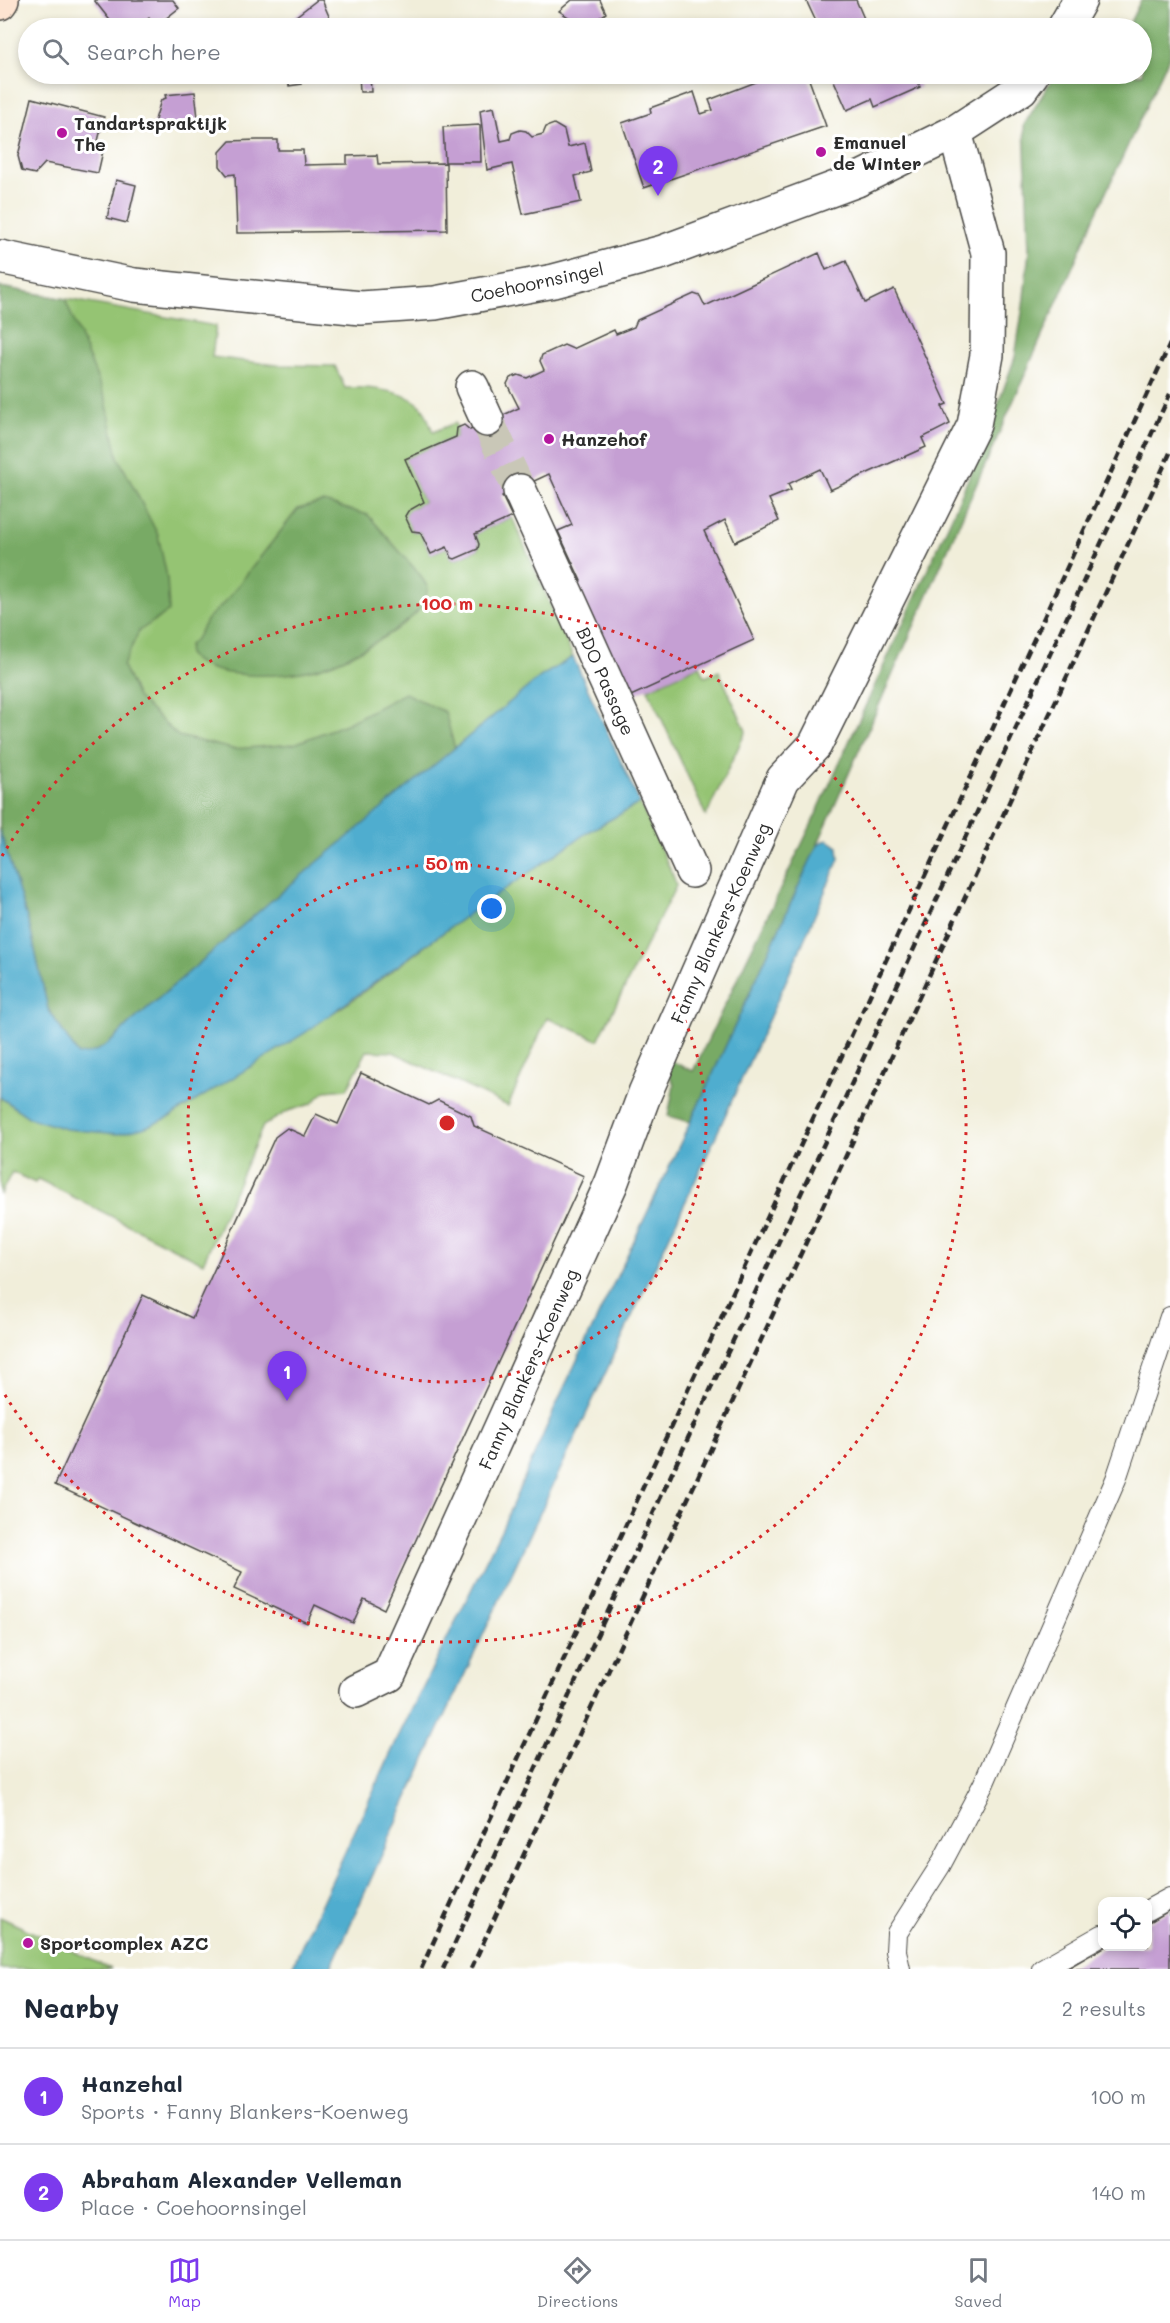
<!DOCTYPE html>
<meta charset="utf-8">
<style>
body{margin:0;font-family:Mali,sans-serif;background:#f6f6f7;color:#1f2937}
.controls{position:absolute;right:18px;bottom:18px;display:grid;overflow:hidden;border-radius:12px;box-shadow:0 3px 9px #0003}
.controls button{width:54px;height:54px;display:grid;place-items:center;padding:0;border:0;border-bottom:2px solid #e0e1e3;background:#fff;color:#1f2937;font:30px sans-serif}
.you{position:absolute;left:492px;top:909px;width:21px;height:21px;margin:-15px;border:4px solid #fff;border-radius:50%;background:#1a73e8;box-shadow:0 0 0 9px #1a73e833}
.badge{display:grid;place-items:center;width:39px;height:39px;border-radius:50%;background:#7c3aed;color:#fff;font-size:20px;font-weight:700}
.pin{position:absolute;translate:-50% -50px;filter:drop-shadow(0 2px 3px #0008)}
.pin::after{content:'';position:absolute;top:32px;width:21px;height:18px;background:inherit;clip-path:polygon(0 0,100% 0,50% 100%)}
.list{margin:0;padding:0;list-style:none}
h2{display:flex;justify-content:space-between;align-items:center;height:78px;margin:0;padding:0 24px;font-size:26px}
h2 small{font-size:20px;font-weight:400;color:#747a83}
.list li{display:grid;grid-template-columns:39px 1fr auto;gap:18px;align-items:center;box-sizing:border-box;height:96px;padding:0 24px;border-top:2px solid #e0e1e3}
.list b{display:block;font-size:22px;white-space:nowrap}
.list p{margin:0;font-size:20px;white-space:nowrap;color:#747a83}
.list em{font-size:20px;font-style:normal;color:#747a83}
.icon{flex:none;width:33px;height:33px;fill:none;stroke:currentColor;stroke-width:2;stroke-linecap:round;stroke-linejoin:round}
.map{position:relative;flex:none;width:1170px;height:1969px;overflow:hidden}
.search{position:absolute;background:#fff;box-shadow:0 3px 9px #0003;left:18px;right:18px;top:18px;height:66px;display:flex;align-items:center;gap:15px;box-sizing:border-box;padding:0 21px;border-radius:33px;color:#747a83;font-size:22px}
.sheet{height:270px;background:#fff}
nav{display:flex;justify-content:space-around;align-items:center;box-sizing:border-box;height:84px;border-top:2px solid #e0e1e3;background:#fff;font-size:16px;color:#747a83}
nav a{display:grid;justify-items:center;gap:3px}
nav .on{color:#7c3aed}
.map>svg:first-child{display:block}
.green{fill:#95c473;stroke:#60784f;stroke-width:1.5}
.forest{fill:#78aa65;stroke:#526a48;stroke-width:1.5}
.water{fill:#50adcf;stroke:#3e6c7d;stroke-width:1.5}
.building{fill:#c59fd3}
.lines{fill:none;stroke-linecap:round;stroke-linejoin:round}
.street-tunnel{stroke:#c9c7b7;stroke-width:33;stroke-dasharray:33 16;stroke-linecap:butt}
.lane-casing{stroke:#494845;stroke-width:22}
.street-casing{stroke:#494845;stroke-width:36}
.secondary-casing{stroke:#494845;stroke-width:36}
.lane{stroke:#fff;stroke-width:20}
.street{stroke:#fff;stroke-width:33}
.secondary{stroke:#fde4d1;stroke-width:33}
.rail{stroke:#2b2b2b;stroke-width:4.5;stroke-dasharray:9 4.5;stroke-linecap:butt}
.ring{fill:none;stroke:#d62828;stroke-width:3;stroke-dasharray:3 6}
.poi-dot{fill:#b5179e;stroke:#fff;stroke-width:2}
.labels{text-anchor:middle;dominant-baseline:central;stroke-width:6;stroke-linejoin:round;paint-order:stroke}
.poi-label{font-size:18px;font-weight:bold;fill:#2b2b2b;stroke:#fff;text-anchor:start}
.street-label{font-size:18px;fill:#2b2b2b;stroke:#fff}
.centre{fill:#d62828;stroke:#fff;stroke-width:3}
.ring-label{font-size:18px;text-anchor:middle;font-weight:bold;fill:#d62828;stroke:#fff;stroke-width:6;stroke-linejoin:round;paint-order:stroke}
</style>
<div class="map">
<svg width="1170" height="1969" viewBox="0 0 1170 1969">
<rect width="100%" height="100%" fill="#fff"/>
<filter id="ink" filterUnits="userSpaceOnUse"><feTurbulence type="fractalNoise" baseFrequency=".0167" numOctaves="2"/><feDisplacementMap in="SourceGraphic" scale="12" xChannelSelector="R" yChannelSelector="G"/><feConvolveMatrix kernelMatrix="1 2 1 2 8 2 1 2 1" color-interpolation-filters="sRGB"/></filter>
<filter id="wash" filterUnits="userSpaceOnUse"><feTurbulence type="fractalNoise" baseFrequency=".008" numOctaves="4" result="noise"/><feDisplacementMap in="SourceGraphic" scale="24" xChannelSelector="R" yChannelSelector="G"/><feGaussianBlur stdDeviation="1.35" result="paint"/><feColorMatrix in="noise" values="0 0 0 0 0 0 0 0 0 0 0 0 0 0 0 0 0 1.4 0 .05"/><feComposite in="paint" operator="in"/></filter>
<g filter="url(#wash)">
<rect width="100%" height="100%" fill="#f1eeda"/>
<g class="green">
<path d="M0 287 216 326 212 357 277 365 335 366 345 388C367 387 411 390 424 410 428 417 430 425 433 432L455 423 457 428 456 437 406 459 424 502 408 511 406 516 412 531 420 532 431 554 447 547 451 558 456 559 478 549 479 544 475 534 512 517 573 657 540 677 435 766 0 831Z"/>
<polygon points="700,665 705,677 719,671 746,731 706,816 648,689"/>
<polygon points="640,803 674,878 676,886 598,1040 547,1018 508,1106 393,1052 367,1051 347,1089 325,1091 311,1104 288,1111 263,1126 203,1263 38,1179 35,1183 12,1172 0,1195 0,1097 30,1118 168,1118 350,1002 467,915 588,832"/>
<polygon points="0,1917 111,1969 0,1969"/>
</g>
<g class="forest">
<polygon points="1141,0 1170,0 1170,55 1096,214 816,848 706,1089 690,1122 668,1116 674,1085 667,1070 669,1060 693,1071 811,825 953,514 991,424 1015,357 1023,306 1029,250 1024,125 1055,74 1142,74 1142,28 1127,28"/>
<path d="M0 287 65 299 106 400 118 457 158 535 167 577 169 611 139 631 123 666 137 697 178 736 233 749 294 744 348 723 405 693 445 712 455 749 272 900 128 1025C114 1040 100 1054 78 1055L48 1009 30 928 0 831Z"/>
<path d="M323 502 368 515 421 576 428 588C426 594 425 601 422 606 405 630 339 664 311 670 279 677 209 681 188 654L189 645 196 639 207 619 225 602 298 509Z"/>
</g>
<g class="water">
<path d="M573 657 640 803 588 832 467 915 305 1033 168 1118 143 1128 118 1134 66 1129 30 1118 0 1097V831L30 928 48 1009 78 1055C100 1054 114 1040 128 1025L272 900 540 677Z"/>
<polygon points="828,840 838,847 839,859 795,961 705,1160 427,1755 334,1961 330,1969 291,1969 401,1731 502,1528 561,1394 706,1089 816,848 821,842"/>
</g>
<g id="blocks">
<g class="building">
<polygon points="94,0 173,0 179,8 155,27 149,18 135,28 116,28"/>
<polygon points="317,0 322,0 334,28 283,28 282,27"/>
<polygon points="572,0 600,0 606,13 585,28 559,11"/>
<polygon points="806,0 856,0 868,28 819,28"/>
<polygon points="287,74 302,74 302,84 289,86"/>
<polygon points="359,74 370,74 371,92 360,92"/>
<polygon points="777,74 807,74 826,126 644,188 622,123 651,113 650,108 694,92 701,114 713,110 709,100"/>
<polygon points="831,74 929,74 917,79 920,87 875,107 872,99 847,110"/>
<polygon points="195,92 199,126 152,130 161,100 166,98 165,95"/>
<polygon points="32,98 104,117 96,149 103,151 98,173 45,163 35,174 22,171 18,156"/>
<polygon points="494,107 501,141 510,139 512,133 520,130 526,131 532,137 543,134 546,127 554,124 564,130 568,147 585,143 591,172 575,176 581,202 523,214 512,164 487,170 480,110"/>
<polygon points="480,125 481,162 445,162 443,127"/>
<polygon points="257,140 278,140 278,150 303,150 304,165 347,164 347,156 377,155 378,164 446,163 447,230 237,233 235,174 227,175 220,166 220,152 230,141"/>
<polygon points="116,180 136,185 127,223 107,218"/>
<polygon points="819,253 826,270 846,261 865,303 894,289 947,404 942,406 950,424 922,438 926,447 830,490 820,469 788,484 791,490 769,499 779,521 735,542 725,520 704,531 754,640 622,700 570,586 581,581 558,531 572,525 549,474 502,496 512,517 475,534 479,544 478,549 455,559 452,558 447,547 431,554 420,532 412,531 405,516 408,511 424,502 405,459 456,437 457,428 464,425 470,430 519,408 507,384 510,378 518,375 527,378 544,370 540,361 542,355 564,345 573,349 614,330 616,334 634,327 637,320 694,294 700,296 705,306"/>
<polygon points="361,1073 429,1105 438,1100 471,1116 474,1126 584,1176 384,1609 364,1599 353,1623 315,1605 307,1623 234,1589 242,1572 55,1485 143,1295 192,1318 275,1137 287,1128 305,1136 316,1114 338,1124"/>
<polygon points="1170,1910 1170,1969 1066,1969 1106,1946 1148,1946 1148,1923"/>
</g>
</g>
</g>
<g filter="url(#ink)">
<use href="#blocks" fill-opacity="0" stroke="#494845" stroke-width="1.5"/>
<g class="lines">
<polyline class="street-tunnel" points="487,420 520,491"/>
<defs>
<g id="lane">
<polyline points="1148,1910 1170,1898"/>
<polyline points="900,1969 896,1951 897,1933 940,1866 983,1785 1116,1479 1170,1317"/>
<polyline points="1042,1969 1102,1935"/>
</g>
<g id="street">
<polyline points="1064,28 1080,0"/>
<polyline points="0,257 134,285 361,308 435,303 554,281 663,252 857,180 955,132 1021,89 1032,74"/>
<polyline points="472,387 487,420"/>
<polyline points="520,491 692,871"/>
<polyline points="356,1691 389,1675 611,1184 645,1093 783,779 815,745 974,425 987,355 988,253 955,132"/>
</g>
<polyline id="secondary" points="0,3 2,0"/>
</defs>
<use href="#lane" class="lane-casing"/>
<use href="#street" class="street-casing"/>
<use href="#secondary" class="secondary-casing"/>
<use href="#lane" class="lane"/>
<use href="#street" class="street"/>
<use href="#secondary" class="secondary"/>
<g class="rail">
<polyline points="421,1969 1170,344"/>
<polyline points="443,1969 1170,394"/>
<polyline points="471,1969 1170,453"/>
</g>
</g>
</g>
<g class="ring">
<circle cx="447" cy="1123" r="259"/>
<path d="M2 856A519 519 0 1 1 2 1390"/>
</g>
<g class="poi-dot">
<circle cx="62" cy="133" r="6"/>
<circle cx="821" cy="152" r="6"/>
<circle cx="549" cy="439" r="6"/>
<circle cx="28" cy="1943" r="6"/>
</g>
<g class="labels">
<g class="poi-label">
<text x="74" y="123">Tandartspraktijk<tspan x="74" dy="21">The</tspan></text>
<text x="833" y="142">Emanuel<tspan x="833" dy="21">de Winter</tspan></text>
<text x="561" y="439">Hanzehof</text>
<text x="40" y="1943">Sportcomplex AZC</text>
</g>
<g class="street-label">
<text transform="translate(537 282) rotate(-12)">Coehoornsingel</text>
<text transform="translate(606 681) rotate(66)">BDO Passage</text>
<text transform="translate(720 923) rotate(-66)">Fanny Blankers-Koenweg</text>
<text transform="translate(528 1369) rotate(-66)">Fanny Blankers-Koenweg</text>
</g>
</g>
<circle cx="447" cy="1123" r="9" class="centre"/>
<g class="ring-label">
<text x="447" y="610">100 m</text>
<text x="447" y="870">50 m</text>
</g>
</svg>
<div class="controls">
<button><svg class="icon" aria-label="locate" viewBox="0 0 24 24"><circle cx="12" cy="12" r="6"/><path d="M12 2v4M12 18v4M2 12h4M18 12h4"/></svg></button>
</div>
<div class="you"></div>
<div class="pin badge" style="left:287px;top:1401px">1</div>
<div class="pin badge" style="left:658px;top:196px">2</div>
<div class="search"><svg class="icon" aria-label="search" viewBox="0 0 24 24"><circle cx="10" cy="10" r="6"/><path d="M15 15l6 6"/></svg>Search here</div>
</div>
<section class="sheet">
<h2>Nearby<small>2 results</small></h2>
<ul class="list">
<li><span class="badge">1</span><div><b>Hanzehal</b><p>Sports · Fanny Blankers-Koenweg</p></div><em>100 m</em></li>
<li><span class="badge">2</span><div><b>Abraham Alexander Velleman</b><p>Place · Coehoornsingel</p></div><em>140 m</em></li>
</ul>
</section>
<nav>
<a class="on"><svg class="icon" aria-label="map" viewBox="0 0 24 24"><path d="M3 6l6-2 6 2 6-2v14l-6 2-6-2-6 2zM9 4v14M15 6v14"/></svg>Map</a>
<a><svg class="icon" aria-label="directions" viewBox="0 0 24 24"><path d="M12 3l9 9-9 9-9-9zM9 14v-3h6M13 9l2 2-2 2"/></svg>Directions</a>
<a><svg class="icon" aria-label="saved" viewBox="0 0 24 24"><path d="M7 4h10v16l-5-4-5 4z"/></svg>Saved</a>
</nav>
